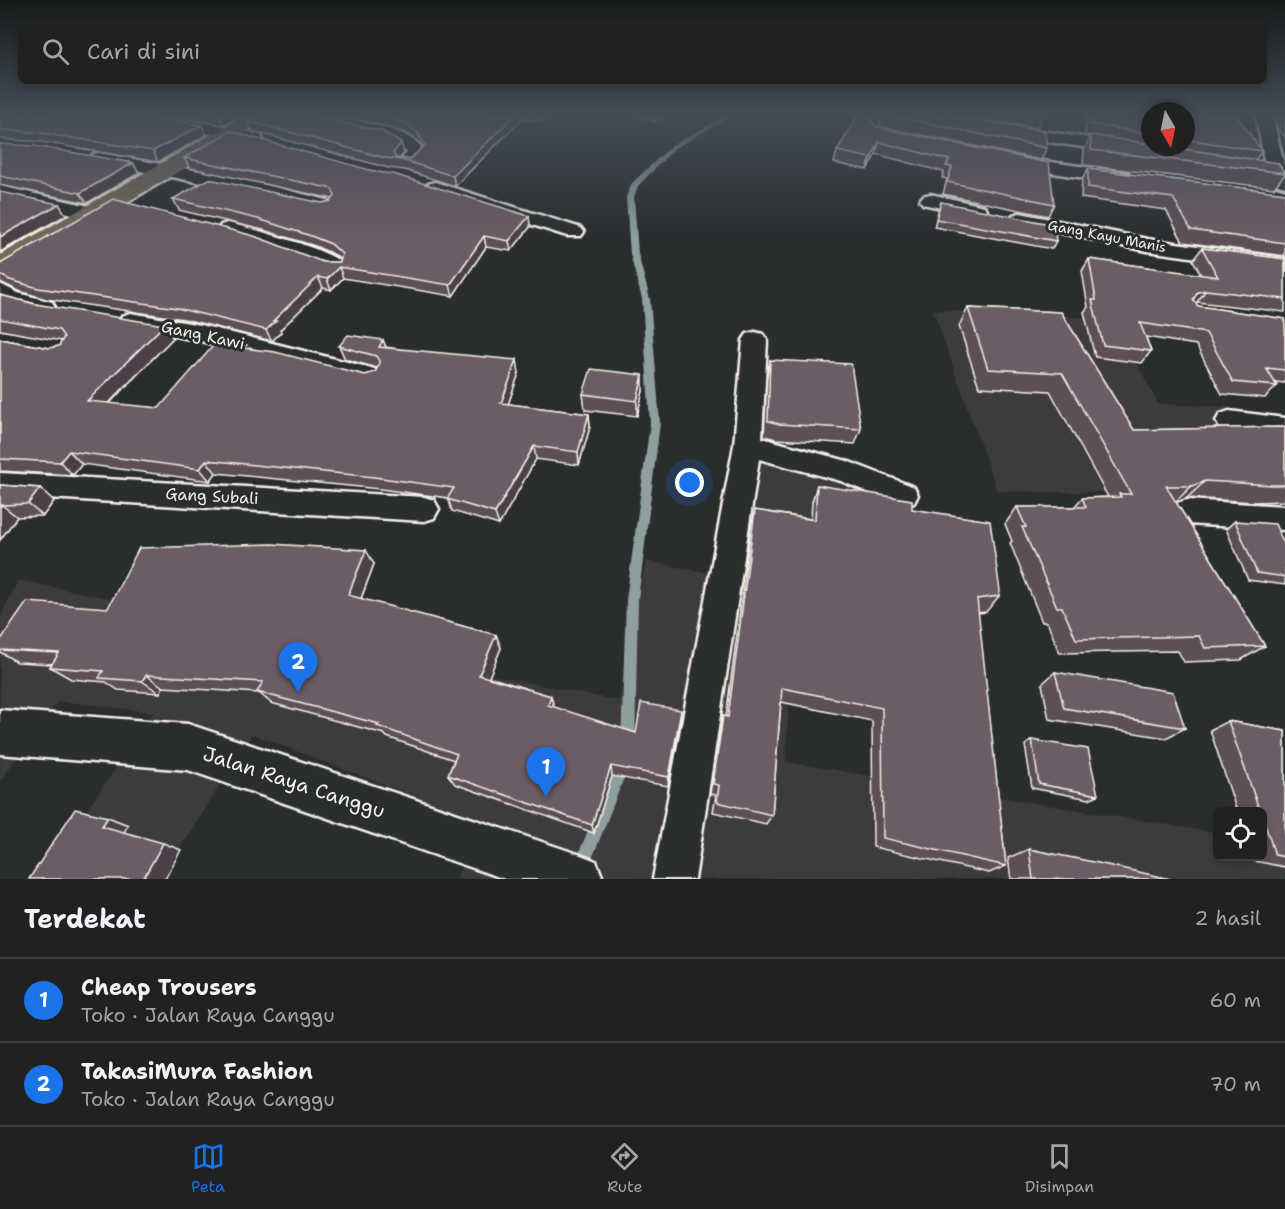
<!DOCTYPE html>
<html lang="id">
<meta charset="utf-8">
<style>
body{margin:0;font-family:"Shantell Sans",sans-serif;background:#2d2f2f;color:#f1f3f6}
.controls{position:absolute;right:18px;bottom:18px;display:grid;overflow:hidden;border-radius:9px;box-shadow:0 3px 9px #0003}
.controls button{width:54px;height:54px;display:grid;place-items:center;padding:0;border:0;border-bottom:2px solid #3d3f40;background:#202222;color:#f1f3f6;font:30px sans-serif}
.compass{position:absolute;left:1141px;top:102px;width:54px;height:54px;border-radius:50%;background:#202222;box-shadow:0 3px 9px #0003;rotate:171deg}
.you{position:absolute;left:690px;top:483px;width:21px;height:21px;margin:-15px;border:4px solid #fff;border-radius:50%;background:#1a73e8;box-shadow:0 0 0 9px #1a73e833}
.badge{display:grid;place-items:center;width:39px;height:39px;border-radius:50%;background:#1a73e8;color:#fff;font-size:20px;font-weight:700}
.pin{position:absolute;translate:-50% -50px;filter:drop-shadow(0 2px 3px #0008)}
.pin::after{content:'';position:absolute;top:32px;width:21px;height:18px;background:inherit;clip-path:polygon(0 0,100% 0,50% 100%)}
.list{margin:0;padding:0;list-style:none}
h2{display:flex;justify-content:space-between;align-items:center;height:78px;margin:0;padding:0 24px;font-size:26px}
h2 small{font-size:20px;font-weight:400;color:#a2a4a5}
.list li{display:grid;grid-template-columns:39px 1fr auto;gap:18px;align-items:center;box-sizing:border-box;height:84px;padding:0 24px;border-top:2px solid #3d3f40}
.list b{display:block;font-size:22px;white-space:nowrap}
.list p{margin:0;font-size:20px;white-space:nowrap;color:#a2a4a5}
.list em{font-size:20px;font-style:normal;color:#a2a4a5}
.icon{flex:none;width:33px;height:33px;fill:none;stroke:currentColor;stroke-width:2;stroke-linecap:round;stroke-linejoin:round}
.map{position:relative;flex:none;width:1285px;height:879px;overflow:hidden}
.search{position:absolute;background:#202222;box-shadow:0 3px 9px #0003;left:18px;right:18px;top:18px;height:66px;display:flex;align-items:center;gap:15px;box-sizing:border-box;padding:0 21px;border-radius:9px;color:#a2a4a5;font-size:22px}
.sheet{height:246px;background:#202222}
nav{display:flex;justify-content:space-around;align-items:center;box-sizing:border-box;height:84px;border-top:2px solid #3d3f40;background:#202222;font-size:16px;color:#a2a4a5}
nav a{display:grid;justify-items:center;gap:3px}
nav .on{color:#1a73e8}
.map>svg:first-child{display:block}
.built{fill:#3e3b3e}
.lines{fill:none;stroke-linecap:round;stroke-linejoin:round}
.stream{fill:#8e9f9e;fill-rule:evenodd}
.street-casing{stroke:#f4f1e8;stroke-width:5}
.secondary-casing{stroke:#f4f1e8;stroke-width:5}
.primary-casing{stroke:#f4f1e8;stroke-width:5}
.street{fill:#2a2d2e;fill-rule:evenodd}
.secondary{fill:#2a2d2e;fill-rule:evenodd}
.primary{fill:#746a5a;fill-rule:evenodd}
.wall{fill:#5d4f57;stroke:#f4f1e8;stroke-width:1.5}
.shaded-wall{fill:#4c4047;stroke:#f4f1e8;stroke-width:1.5}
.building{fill:#6c5c65;stroke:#f4f1e8;stroke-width:1.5}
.labels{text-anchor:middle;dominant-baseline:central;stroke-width:6;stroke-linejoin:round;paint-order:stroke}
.far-street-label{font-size:14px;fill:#f4f1e8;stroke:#2a2d2e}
.street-label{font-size:16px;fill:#f4f1e8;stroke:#2a2d2e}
.near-street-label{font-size:20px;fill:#f4f1e8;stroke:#2a2d2e}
</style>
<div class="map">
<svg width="1285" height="879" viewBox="0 0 1285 879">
<rect width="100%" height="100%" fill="#2a2d2e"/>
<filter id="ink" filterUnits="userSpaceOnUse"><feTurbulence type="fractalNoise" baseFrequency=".0167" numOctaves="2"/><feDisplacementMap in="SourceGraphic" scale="12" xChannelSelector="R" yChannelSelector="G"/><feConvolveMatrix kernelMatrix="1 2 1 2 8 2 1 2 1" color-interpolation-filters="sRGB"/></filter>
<g filter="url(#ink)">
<g class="built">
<polygon points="1186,115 1226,115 1285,123 1285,150 1186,136"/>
<polygon points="933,310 1114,319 1158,404 1229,407 1283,495 997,491"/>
<polygon points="737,440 910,485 789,688 786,762 1217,833 1218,856 1262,856 1285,844 1285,879 456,879 481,822 252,734 161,879 40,879 154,712 58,701 0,781 0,618 18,580 619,701 646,561 715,574"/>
</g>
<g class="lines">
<g class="stream">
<polygon points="727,115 735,115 675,148 638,186 634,197 638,254 650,299 660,423 638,600 635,745 633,750 628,752 623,750 621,745 626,600 650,423 642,299 630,254 626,197 632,183 671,146"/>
<polygon points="622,758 627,760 629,765 584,879 568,879 617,760"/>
</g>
<defs>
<g id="street">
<path d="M291 115C318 115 418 123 425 155L413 167H401L398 163 407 152 386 139 293 118Z"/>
<polygon points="1256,115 1272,115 1285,168 1285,187 1278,185 1265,166"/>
<polygon points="168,117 231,127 260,135 263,139 260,143 254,144 229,137 162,126 160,122 162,118"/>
<polygon points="1009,126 1122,143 1128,144 1131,148 1128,152 1122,153 1003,135 1001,131 1003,127"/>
<polygon points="99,153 239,178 327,200 330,204 327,208 320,210 239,190 93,162 90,158 93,154"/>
<polygon points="1015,157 1122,172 1129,174 1131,178 1129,182 1122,184 1009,166 1006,162 1009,158"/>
<polygon points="435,182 581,228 584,232 581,236 567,236 428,192 426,188 428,184"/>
<polygon points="0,186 98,208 101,212 98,216 91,218 0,198"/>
<polygon points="930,194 984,206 987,210 984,214 977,216 923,204 920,200 923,196"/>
<polygon points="1020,213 1147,239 1285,258 1285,270 1147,251 1013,223 1010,219 1013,215"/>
<path d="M228 223C250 228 334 250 345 266L342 271 334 272 326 271 302 258 221 233 218 229 221 225Z"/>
<polygon points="0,284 18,293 52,302 55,307 52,312 44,314 2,303 0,302"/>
<polygon points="130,313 201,325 371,368 380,371 383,377 380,383 371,386 201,341 122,326 118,321 122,316"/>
<polygon points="755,332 763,334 767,340 762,438 847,461 914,487 918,495 914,503 904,507 841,481 759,459 695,879 653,879 734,445 743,340 747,334"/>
<polygon points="1229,411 1285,418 1285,438 1220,428 1216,421 1220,414"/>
<polygon points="0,473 424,497 434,500 439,509 434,518 424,521 0,495"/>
<polygon points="1187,500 1285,506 1285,530 1187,524 1177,521 1172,512 1177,503"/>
</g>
<polygon id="secondary" points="0,710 188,724 578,854 596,861 603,879 505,879 188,770 0,754"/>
<polygon id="primary" points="246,115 271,115 268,119 9,272 0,274 0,255"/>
</defs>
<use href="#street" class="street-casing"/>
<use href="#secondary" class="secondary-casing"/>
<use href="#primary" class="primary-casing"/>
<use href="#street" class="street"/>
<use href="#secondary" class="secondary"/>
<use href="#primary" class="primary"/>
</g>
<g class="wall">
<polygon points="0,115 206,135 158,162 42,142 0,139"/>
<polygon points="172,115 241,115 224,125"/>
<polygon points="316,115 547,115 544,121 522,119 455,186 405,170 389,168 252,131 248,121 404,153 399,158 410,159 423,147 420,142 406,133 366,121"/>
<polygon points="633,115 665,115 654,122"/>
<polygon points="858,115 950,115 1047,148 1041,160 879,126 875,127 1054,204 1048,216 943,194 947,179 942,178 944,172 876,154 867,170 834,163 837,151"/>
<polygon points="957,115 1042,115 1037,128"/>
<polygon points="1086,115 1150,115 1150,147 1186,147 1186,115 1262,151 1255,160 1285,173 1285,174 1274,188 1083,165 1084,150 1091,136 1085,135"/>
<polygon points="1274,115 1285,115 1285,137 1278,129"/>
<polygon points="0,144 133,163 139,173 87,203 0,185"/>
<polygon points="184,158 529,216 530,227 511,251 486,247 453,296 343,278 331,290 323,288 280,330 281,332 272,341 184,319 46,299 19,291 0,282 0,264 340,262 340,259 335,255 315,246 263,230 179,210 173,199 322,203 331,201 333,199 190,168"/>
<polygon points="1088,169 1285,193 1285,256 1183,242 1166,210 1081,198 1082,180"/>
<polygon points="941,202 1056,241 1052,249 934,227"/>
<polygon points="1202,248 1285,259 1285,312 1197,302 1195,302 1198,306 1285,319 1285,383 1274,382 1277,386 1265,398 1222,394 1196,345 1146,337 1151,351 1142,363 1095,357 1084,312 1088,307 1082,271 1089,259 1201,275 1193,260"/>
<polygon points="0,295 173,338 109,404 159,408 249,348 365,375 375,372 377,368 345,359 339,346 383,340 386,347 519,373 508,404 589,414 590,427 579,465 536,459 499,525 452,511 448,498 380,489 216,473 210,481 82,464 73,475 0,471 0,339 49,348 59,346 62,341 0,330"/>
<polygon points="968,308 1061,312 1134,430 1285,427 1285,501 1253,502 1187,498 1176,502 1265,646 1241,660 1184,662 1178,651 1060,653 1047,622 1042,622 1010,543 1012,541 1005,524 1017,507 1074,507 1082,498 1108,497 1050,391 979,387 959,326"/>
<polygon points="770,360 861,429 855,444 776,439 764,436 767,376"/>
<polygon points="643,391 637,416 585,410 583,394"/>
<polygon points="0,485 40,488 54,501 43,516 17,517 0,540"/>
<polygon points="817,485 912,509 999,596 986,612 978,613 1006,866 989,873 873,847 872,721 781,702 772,815 766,824 713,812 716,795 710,794 720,729 723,716 726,717 751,527 755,510 811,519 812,502"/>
<polygon points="1235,521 1285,546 1285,585 1248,580 1226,529"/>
<polygon points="374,564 361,599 496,635 501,648 489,677 551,696 554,708 636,733 680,722 668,786 612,776 594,833 455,784 448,775 454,760 387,737 384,734 271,703 259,693 163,687 160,693 118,690 106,682 71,679 50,667 52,664 17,662 0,652 0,641 108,608"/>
<polygon points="1055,672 1185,728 1166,738 1049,719 1042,684"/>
<polygon points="1228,721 1285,731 1285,867 1254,861 1252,856 1263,856 1263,812 1237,812 1210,730"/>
<polygon points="1032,740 1098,795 1089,799 1032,788 1025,745"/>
<polygon points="1029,849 1170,879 1011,879 1008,858"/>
</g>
<g class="shaded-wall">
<polygon points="219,115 241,115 224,125"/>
<polygon points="515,115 522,115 522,119 455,186 453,176"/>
<polygon points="543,115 547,115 544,121"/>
<polygon points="655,115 665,115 654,122"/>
<polygon points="877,115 882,115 879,126 871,128 871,121 874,116"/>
<polygon points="202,125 206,135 158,162 153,151"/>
<polygon points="879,142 876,154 867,170 871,158"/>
<polygon points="401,143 404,153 399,159 395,159 393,153"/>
<polygon points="133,163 139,173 87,203 80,193"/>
<polygon points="59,204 66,215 0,252 0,237"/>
<polygon points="529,216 530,227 511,251 509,241"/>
<polygon points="484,236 486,247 453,296 450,285"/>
<polygon points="339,267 343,278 331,290 327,279"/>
<polygon points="318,277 323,288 280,330 281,332 272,341 266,330 273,321"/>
<polygon points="1206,290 1197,302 1188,304 1198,292"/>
<polygon points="164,325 173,338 98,414 87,401"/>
<polygon points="383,340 388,353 379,347"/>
<polygon points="517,360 519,373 504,416 501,403"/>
<polygon points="643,375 643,391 637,416 637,401"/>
<polygon points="589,414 590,427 579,465 578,452"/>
<polygon points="534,446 536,459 499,525 495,513"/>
<polygon points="69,451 82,464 73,475 60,462"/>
<polygon points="206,460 216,473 210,481 200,469"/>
<polygon points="1205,481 1187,498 1174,503 1192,486"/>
<polygon points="40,488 54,501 43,516 28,504"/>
<polygon points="2,505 17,517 0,540 0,507"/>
<polygon points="366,550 374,564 357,609 348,595"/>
<polygon points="496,635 501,648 485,687 479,675"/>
<polygon points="146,675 163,687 160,693 142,681"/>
<polygon points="551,696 554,708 548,705"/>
<polygon points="681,710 680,722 668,786 669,777"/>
<polygon points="611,766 612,776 594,833 592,825"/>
<polygon points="108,817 128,825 123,834 102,826"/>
<polygon points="163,843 181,850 165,879 143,879"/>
</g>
<g class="building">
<polygon points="0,115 98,115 144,116 202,125 153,151 35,132 0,130"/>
<polygon points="258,115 310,115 382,131 401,143 393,153 396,158 410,159 425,145 417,132 404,123 376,115 515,115 453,176 402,160 386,158 248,121"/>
<polygon points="858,115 877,115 874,116 871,121 876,127 1049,163 1054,204 947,182 952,167 946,166 949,160 879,142 871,158 837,151"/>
<polygon points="888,115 950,115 952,116 1045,131 1047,148"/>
<polygon points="1090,115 1150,115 1150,134 1090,124"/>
<polygon points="1186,115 1236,115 1262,151 1186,139"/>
<polygon points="230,131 377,172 393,174 529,216 509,241 484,236 450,285 339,267 327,279 318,277 273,321 276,321 266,330 177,308 38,288 10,280 0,275 0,264 113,199 254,236 323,262 340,262 342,254 331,244 311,236 258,219 173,199 209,179 322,203 331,201 335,196 332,189 324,187 184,158"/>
<polygon points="1091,135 1150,144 1150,147 1171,147 1278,163 1285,173 1091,150"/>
<polygon points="0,144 35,146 133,163 80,193 0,176"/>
<polygon points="1088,169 1285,193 1285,243 1191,230 1173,198 1088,187"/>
<polygon points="0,192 59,204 0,237"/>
<polygon points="941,202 1054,225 1056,241 936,219"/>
<polygon points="1202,248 1285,259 1285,299 1206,290 1198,292 1193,300 1198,306 1285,319 1285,370 1266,368 1277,386 1233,382 1206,333 1140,323 1151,351 1103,345 1092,300 1096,300 1089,259 1218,277"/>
<polygon points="0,295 35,304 164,325 87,401 159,408 220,338 247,345 243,348 275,352 365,375 375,372 380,363 376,356 339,346 348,335 383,340 379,347 517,360 501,403 589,414 578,452 534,446 495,513 447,499 454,488 374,477 206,460 200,469 69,451 60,462 0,459 0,339 49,348 59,346 64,337 59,330 0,319"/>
<polygon points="968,308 1061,312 1134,430 1285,427 1285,485 1273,485 1205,481 1192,486 1166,486 1265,646 1205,648 1199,636 1076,639 1062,607 1057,607 1022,527 1026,527 1017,507 1086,507 1082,498 1121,497 1119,494 1131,494 1062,373 988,369"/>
<polygon points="770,360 851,364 861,429 779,424 768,421"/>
<polygon points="591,369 643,375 637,401 583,394"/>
<polygon points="0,485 40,488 28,504 2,505 0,507"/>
<polygon points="817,485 912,500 912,509 990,521 1000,591 999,596 977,599 1006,866 883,838 882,708 782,688 772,815 717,802 719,785 713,784 723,716 728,717 755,510 815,520"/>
<polygon points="1235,521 1275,524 1285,546 1285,577 1257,573"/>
<polygon points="272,544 366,550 348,595 496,635 479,675 551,696 548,705 636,733 641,703 681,710 669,777 611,766 592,825 448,775 457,754 377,726 379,724 257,692 263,682 146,675 142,681 99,678 103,671 50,667 59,653 0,650 0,641 27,602 108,608 139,548"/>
<polygon points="1055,672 1173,692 1185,728 1064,708"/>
<polygon points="1228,721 1285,731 1285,857 1275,855 1263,818 1263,812 1260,812"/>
<polygon points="1032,740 1088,749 1098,795 1039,784"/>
<polygon points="75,809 108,817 102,826 163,843 143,879 29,879"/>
<polygon points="1029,849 1098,863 1170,879 1033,879"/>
</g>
</g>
<linearGradient id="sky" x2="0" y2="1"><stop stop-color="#171919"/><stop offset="0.48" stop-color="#444c57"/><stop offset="1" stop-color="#444c57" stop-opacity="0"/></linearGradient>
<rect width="1285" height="238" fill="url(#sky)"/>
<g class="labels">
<g class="far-street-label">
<text transform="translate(1107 236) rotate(11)">Gang Kayu Manis</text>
</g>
<g class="street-label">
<text transform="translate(203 335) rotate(12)">Gang Kawi</text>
<text transform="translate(212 496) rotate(3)">Gang Subali</text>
</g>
<g class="near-street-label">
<text transform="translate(294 782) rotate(18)">Jalan Raya Canggu</text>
</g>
</g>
</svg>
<div class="controls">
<button><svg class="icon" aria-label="locate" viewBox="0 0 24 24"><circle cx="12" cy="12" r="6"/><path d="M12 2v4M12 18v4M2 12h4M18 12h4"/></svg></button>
</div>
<svg class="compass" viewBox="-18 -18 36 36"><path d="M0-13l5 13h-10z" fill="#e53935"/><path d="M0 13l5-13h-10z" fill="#a2a4a5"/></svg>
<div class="you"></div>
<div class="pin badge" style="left:546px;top:797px">1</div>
<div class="pin badge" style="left:298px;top:692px">2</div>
<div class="search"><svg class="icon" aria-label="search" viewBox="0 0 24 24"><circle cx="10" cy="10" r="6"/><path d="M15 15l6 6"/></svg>Cari di sini</div>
</div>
<section class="sheet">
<h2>Terdekat<small>2 hasil</small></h2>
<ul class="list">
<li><span class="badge">1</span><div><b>Cheap Trousers</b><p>Toko · Jalan Raya Canggu</p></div><em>60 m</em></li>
<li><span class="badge">2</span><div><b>TakasiMura Fashion</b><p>Toko · Jalan Raya Canggu</p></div><em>70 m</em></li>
</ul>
</section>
<nav>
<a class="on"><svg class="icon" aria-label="map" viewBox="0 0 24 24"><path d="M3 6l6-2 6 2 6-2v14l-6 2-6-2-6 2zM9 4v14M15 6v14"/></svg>Peta</a>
<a><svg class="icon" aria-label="directions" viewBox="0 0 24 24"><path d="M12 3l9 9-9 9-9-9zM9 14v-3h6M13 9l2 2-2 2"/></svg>Rute</a>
<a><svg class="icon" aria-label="saved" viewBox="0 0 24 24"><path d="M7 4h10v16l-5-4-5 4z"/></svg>Disimpan</a>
</nav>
